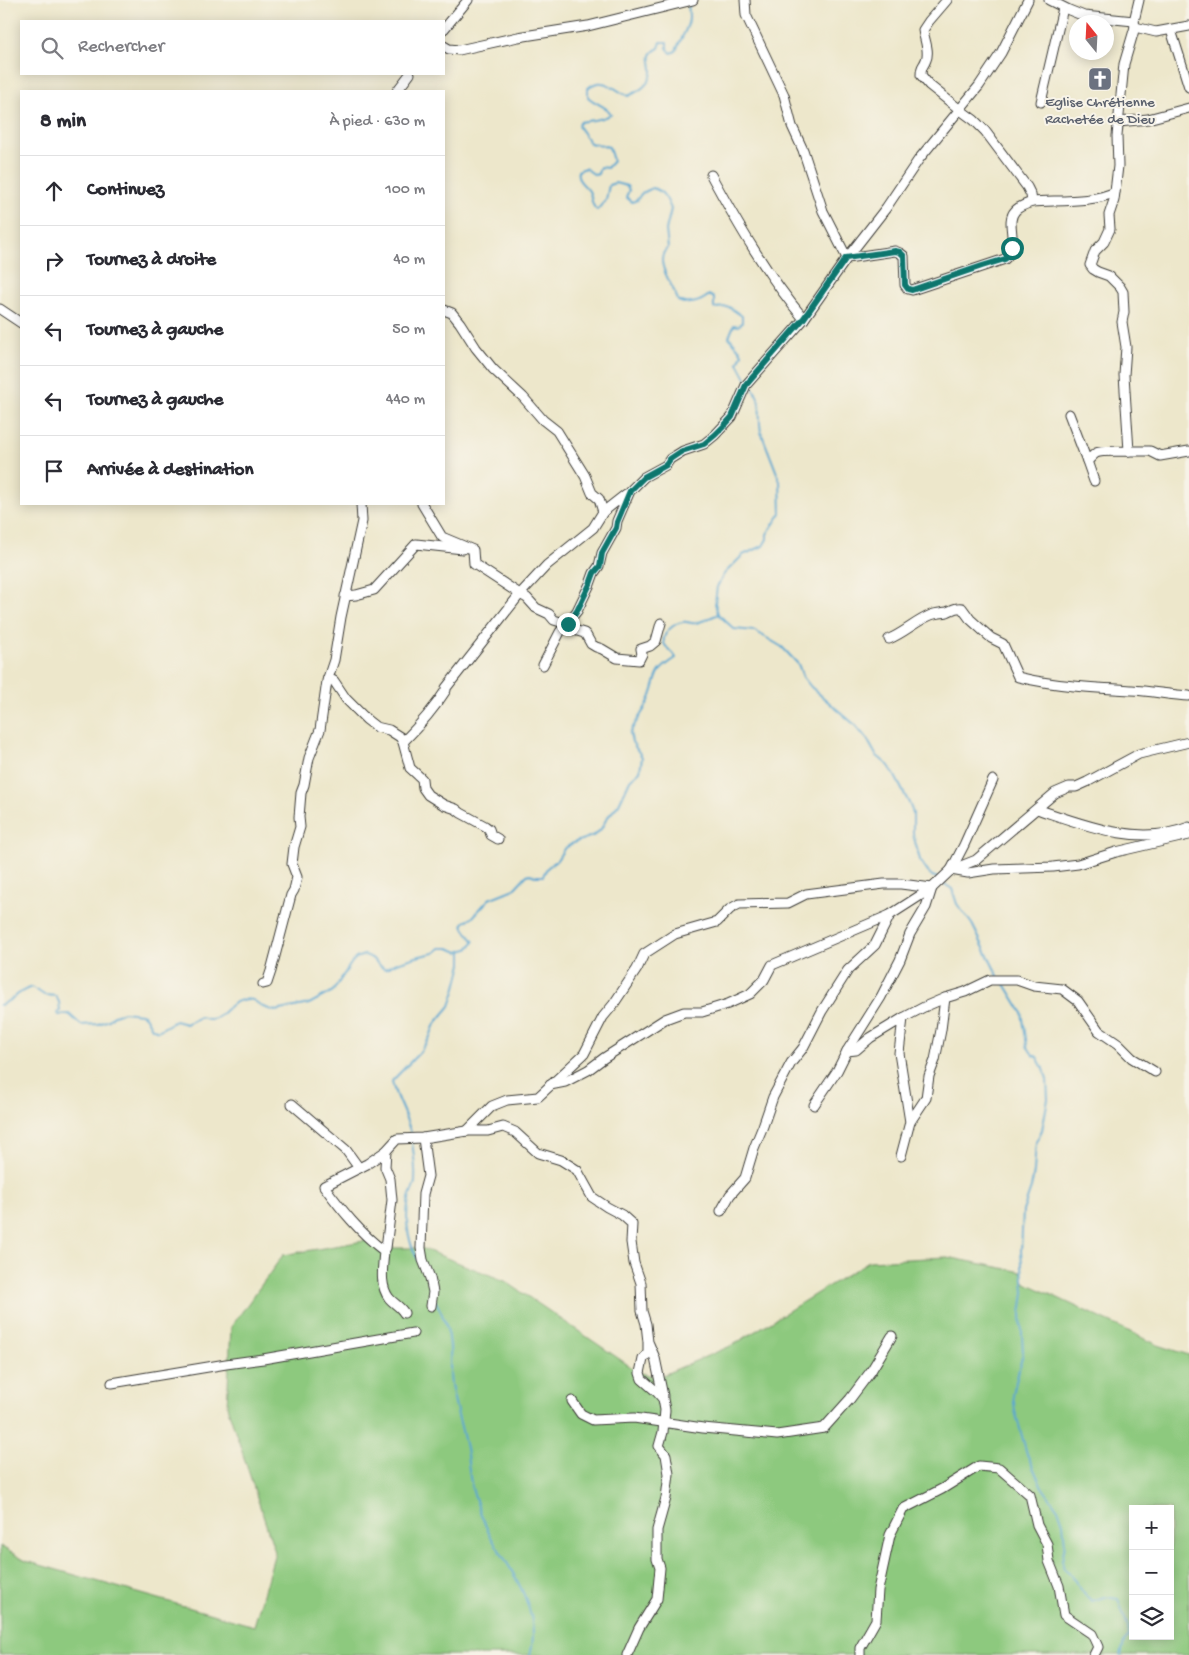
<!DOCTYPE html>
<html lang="fr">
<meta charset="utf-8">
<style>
body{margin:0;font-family:"Gochi Hand",sans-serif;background:#f2f2f3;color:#2b2b33}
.controls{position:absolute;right:15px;bottom:15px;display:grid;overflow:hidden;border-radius:0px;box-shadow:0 2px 12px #0003}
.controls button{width:45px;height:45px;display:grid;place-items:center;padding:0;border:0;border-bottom:1px solid #e1e1e2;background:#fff;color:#2b2b33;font:25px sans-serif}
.compass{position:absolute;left:1069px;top:15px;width:45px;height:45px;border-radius:50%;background:#fff;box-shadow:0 2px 12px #0003;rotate:342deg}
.stop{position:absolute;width:15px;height:15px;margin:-11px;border:4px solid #0f766e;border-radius:50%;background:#fff}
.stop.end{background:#0f766e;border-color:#fff;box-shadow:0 1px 5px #0008}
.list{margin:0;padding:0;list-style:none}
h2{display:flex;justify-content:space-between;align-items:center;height:65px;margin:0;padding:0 20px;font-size:21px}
h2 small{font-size:16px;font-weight:400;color:#7c7c81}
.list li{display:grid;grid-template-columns:32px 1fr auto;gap:15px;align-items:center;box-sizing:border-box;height:70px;padding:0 20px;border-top:1px solid #e1e1e2}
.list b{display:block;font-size:19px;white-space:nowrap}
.list em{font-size:16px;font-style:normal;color:#7c7c81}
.icon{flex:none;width:28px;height:28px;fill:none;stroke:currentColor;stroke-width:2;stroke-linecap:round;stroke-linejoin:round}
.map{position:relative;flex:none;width:1189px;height:1655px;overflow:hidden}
.search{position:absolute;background:#fff;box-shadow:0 2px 12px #0003;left:20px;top:20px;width:425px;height:55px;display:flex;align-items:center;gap:12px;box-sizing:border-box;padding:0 18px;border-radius:0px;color:#7c7c81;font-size:19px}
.panel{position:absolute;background:#fff;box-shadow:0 2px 12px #0003;left:20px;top:90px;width:425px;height:415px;border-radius:0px}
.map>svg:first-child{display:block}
.green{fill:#8dc97e;stroke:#54724d;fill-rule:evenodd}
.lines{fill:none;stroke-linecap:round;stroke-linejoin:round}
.stream{stroke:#58a6d1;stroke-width:2}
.minor-casing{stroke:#3b3a36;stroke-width:11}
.minor{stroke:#fff;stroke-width:9}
.route{stroke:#0f766e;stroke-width:6}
.labels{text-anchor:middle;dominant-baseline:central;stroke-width:4;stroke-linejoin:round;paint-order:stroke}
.worship-label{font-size:15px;fill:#5b616d;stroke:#f7f3e8}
</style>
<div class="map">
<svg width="1189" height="1655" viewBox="0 0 1189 1655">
<rect width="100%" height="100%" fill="#f7f3e8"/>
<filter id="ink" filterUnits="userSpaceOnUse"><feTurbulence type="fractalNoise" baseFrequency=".02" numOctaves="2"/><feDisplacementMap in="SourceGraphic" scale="10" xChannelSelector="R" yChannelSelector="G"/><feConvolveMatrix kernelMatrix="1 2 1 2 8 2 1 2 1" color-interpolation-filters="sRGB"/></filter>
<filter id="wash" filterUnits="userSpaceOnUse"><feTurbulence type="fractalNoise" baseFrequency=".0096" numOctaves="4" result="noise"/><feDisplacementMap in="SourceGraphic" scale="20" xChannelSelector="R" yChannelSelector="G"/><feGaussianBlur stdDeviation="1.12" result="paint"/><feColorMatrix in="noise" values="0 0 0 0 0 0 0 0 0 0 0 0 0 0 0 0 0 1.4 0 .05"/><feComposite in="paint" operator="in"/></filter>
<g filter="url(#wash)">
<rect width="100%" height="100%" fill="#ede7cb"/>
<path class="green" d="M369 1240 386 1248H421L505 1281 640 1373 658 1377 733 1345 869 1261 947 1257 1022 1272 1024 1282 1158 1345 1189 1355V1655H0V1546L26 1561 254 1626 275 1552 227 1406 231 1327 283 1255ZM1133 1509H1170V1636H1133Z"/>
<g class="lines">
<g class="stream">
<path d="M689 5C688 10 689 12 689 17 690 27 679 40 676 51L671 53 667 48V42H661L659 48C645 55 653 61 652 72 651 84 638 92 628 96 614 90 604 75 588 88V97C595 104 607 106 611 114 601 121 590 120 580 122L578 126 590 143 609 147 613 161 607 168 600 167 598 174 595 175 585 168 578 171C576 181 584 184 589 191 593 198 590 205 597 210L606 200 609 185 615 183 627 186 629 190 626 197 632 202 637 200 641 194 652 188C663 190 667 199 671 209L666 230 668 248C651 260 675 287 678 301 688 306 701 302 709 295L714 298V308L729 307 742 316V322L739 326 734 325 729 337 740 350 742 354 738 363 747 380"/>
<path d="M750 384C765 404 757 409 761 432L780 481 781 513 767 534V539L763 546 743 555 724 574 717 587 715 603 718 614 734 629 755 631 782 647 798 664 803 677 811 687 854 724 867 739 876 755 889 766 895 776 909 803 913 813V834L920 860 927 871 932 876 938 878"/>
<polyline points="943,883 952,889 957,904 972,924 998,976"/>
<polyline points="1005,984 1022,1012 1027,1046 1033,1055 1037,1057 1044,1070 1047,1079 1048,1099 1042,1130 1036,1142 1034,1172 1031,1188 1023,1211 1021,1251 1024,1293 1021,1314 1023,1353 1013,1394 1015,1411 1027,1454 1042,1487 1058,1509 1063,1523 1065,1544 1062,1561 1064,1569 1070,1574 1085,1595 1092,1601 1105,1597 1118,1599 1128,1627 1129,1637 1124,1642 1121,1655"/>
<path d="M0 1005C12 1001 20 990 32 987L44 995 56 996 59 1002 60 1011 57 1013 58 1015 69 1014 81 1025 98 1024 109 1020 114 1015 124 1012 141 1014 145 1016 152 1028 158 1031 175 1021 186 1024 200 1017C203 1017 205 1019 208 1019 226 1021 226 996 253 1000L263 1007 275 1011 309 1004 333 991 352 962 356 958 364 955C374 956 377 966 385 969L396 963 420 956 434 953 440 948H449L458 952 468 949 474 942 464 928 463 923 472 918 489 899 514 889 527 875 530 874 535 876H543L547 868 557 860 564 849 573 843 595 835 601 829 607 818 619 804 630 780 640 771 642 757 632 742 630 733C636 720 646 710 651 696 659 674 653 673 676 658 673 652 666 649 664 643 662 633 674 623 683 622 687 621 691 624 695 623 703 622 710 617 717 615"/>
<path d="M411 1135C408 1116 395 1100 392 1081L419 1053 429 1039 435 1024 450 1006 455 991 462 964V952"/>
<path d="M412 1142C414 1155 416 1168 415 1181 415 1187 410 1193 409 1199 404 1223 408 1244 421 1266"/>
<path d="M435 1300C443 1314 449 1330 450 1346 451 1359 449 1372 451 1384 454 1403 460 1421 464 1439 469 1458 468 1477 474 1495 479 1509 484 1524 491 1537 512 1571 543 1613 530 1655"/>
</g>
</g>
</g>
<g filter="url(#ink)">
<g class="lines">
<defs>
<g id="minor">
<polyline points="745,0 746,15 784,95 792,126 803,150 823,211 847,258 886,208 919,159 979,86 1001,53 1028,0"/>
<path d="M947 0 929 21 923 30C924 39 930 51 926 60 923 68 921 65 921 75L929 85 959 109 974 120 985 131 1027 187 1031 195 1032 202C1057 200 1093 203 1115 192L1118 166 1117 136 1124 64 1135 27 1134 21 1139 0"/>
<polyline points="1049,0 1069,10 1084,16 1134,21"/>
<polyline points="1135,27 1156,32 1189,26"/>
<polyline points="444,29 468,0"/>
<polyline points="1171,30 1189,87"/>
<polyline points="444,46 449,49 459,50 518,37 588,26 693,0"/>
<polyline points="397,91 410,74"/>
<polyline points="1041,102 1063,8"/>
<polyline points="1119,122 1148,119 1189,108"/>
<path d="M711 175C738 225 767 275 804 319L847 258 895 251 900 253 904 256 905 285 908 289 912 290 1005 259C1021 244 1004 223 1015 211 1019 206 1027 204 1032 202"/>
<polyline points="0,309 21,323"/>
<polyline points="444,310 452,313 460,323 476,348 493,369 523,397 543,420 557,431 585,476 592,493 599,499 603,512"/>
<path d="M1069 414 1087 461C1090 459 1093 455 1096 453 1102 450 1121 452 1129 451L1124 375 1126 347 1122 322 1124 312 1123 292 1120 287 1109 276 1098 272 1093 269 1090 265 1095 251 1104 242 1110 229 1109 215 1114 200 1115 192"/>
<polyline points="1129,451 1150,451 1160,456 1189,451"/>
<polyline points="1087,461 1094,481"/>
<polyline points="422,504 442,537 473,550 474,564 520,594 547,565 593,528 603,512 626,494"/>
<polyline points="345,596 356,595 374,590 416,544 463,549"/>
<path d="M889 639C904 633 916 621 931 615 936 613 942 613 947 612 952 610 956 607 962 608L970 619 991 638 1003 644 1018 677C1055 686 1094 688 1132 690 1151 691 1170 695 1189 696"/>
<polyline points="543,665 560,632 577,611 590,584 594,573 599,566 602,553 616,528 617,521 630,491 644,477 666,465 670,459 683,451 704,444 715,435 732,417 746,385 804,319"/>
<polyline points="328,678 334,681 346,699 367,720 376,727 389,730 400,737 403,742 410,768 422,779 423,788 428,795 444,805 456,809 461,813 485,826 489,829 491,835 498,839"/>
<path d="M403 742C419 726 434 709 446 690V688L520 594 527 598 536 608 549 614 554 620 567 624 574 630 584 633 586 635 591 644 596 647 602 649 617 658 639 660 642 654 641 649 650 646 656 641 661 623"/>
<path d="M1037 809C1085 825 1138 847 1189 827"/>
<polyline points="951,870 976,860 1055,793 1069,787 1076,787 1087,782 1139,754 1189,742"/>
<polyline points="951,870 968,873 994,869 1053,867 1078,864 1116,852 1189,835"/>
<polyline points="263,984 267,983 271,971 291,895 294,890 297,877 292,864 294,847 300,827 299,817 301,793 304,785 309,758 320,730 327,681 334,660 341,617 362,521 361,504"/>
<polyline points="847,1051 856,1050 870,1038 903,1018 924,1007 945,998 965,992 990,980 1017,980 1034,986 1062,989 1078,1001 1099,1031 1118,1044 1132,1058 1155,1072"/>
<polyline points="550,1085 565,1082 588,1070 604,1058 665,1019 684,1012 702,1012 728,1004 750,994 764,980 772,965 890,915 932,888 951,870 964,845 993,780"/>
<polyline points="292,1104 346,1150 359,1168"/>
<polyline points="814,1105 837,1071 847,1051 881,997 900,960 910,934 926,907 932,888"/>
<polyline points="910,1122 926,1098 929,1076 935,1060 941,1030 945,998"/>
<polyline points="467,1131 492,1106 507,1100 538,1097 584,1054 603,1017 613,1005 637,969 644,954 675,934 717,922 730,909 739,904 788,903 806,894 884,884 901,884 932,888"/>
<polyline points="423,1138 428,1176 423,1194 421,1248 423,1260 430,1278 433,1292 431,1306"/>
<polyline points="901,1156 910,1122 899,1053 903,1018"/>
<polyline points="721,1211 730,1195 745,1178 754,1148 763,1126 773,1097 791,1063 803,1048 822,1011 848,970 875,945 890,915"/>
<polyline points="384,1251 386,1248 392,1200 390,1179 385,1167 386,1151"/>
<path d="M404 1313C400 1306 394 1304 389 1298 379 1285 383 1266 384 1251 360 1233 341 1209 324 1186L367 1164 386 1151 397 1139 423 1138 467 1131H488L503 1127 515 1132 538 1153 561 1160 577 1170 592 1197 607 1207 622 1215 632 1224 631 1242 634 1263 641 1283 642 1311 646 1324 648 1342V1353L643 1359 640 1373 642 1379 657 1392 663 1399 665 1410 663 1432 659 1446 666 1455 669 1474 666 1498 657 1530V1559L660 1568 657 1599 639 1628 627 1655"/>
<polyline points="649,1344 655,1358 663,1396"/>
<polyline points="112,1383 226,1364 263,1359 413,1333"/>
<polyline points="572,1401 581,1414 593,1420 634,1418 703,1428 777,1435 824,1428 850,1399 871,1371 892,1336"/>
<polyline points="860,1655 860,1648 876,1620 878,1590 890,1535 903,1509 942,1489 979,1466 999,1468 1030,1495 1037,1525 1047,1544 1049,1561 1059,1586 1064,1615 1092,1634 1098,1647 1094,1655"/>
</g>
</defs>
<use href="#minor" class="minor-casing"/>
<use href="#minor" class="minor"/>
</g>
</g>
<g class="lines" filter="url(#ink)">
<polyline class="route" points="568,624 577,611 590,584 594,573 600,566 602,553 616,528 617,522 630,491 644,477 666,465 670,459 682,451 704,444 715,435 724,426 732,417 746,385 804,318 846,258 895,251 900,252 904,256 905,285 908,289 912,290 982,266 1005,259 1010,255 1012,248"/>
</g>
<defs>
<symbol id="church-square" viewBox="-11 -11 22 22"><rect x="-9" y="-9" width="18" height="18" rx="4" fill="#6b7280" stroke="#f7f3e8"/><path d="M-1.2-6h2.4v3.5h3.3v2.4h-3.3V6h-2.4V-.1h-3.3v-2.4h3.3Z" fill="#fff"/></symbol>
</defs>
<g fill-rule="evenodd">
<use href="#church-square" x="1086" y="65" width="28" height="28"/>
</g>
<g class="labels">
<g class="worship-label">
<text x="1100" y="103">Eglise Chrétienne<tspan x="1100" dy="17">Rachetée de Dieu</tspan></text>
</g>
</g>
</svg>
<div class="controls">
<button>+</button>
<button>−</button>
<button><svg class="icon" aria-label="layers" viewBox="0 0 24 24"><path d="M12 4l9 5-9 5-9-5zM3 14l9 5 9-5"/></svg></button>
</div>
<svg class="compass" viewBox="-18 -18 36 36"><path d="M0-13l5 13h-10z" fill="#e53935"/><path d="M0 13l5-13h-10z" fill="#7c7c81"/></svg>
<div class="stop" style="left:1012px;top:248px"></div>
<div class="stop end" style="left:568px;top:624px"></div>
<div class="search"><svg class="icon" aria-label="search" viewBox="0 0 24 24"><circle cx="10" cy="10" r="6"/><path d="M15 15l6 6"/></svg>Rechercher</div>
<section class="panel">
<h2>8 min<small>À pied · 630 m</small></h2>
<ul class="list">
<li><svg class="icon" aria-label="ahead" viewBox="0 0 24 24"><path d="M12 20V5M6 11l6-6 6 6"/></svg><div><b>Continuez</b></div><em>100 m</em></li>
<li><svg class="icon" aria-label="right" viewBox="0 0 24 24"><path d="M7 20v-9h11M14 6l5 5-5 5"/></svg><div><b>Tournez à droite</b></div><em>40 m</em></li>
<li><svg class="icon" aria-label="left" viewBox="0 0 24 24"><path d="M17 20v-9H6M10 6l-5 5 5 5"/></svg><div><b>Tournez à gauche</b></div><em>50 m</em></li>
<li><svg class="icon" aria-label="left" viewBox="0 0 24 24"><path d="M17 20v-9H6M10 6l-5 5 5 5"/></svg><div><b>Tournez à gauche</b></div><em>440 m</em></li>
<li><svg class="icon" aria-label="arrive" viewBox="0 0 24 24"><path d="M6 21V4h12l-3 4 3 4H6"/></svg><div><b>Arrivée à destination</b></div></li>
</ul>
</section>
</div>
